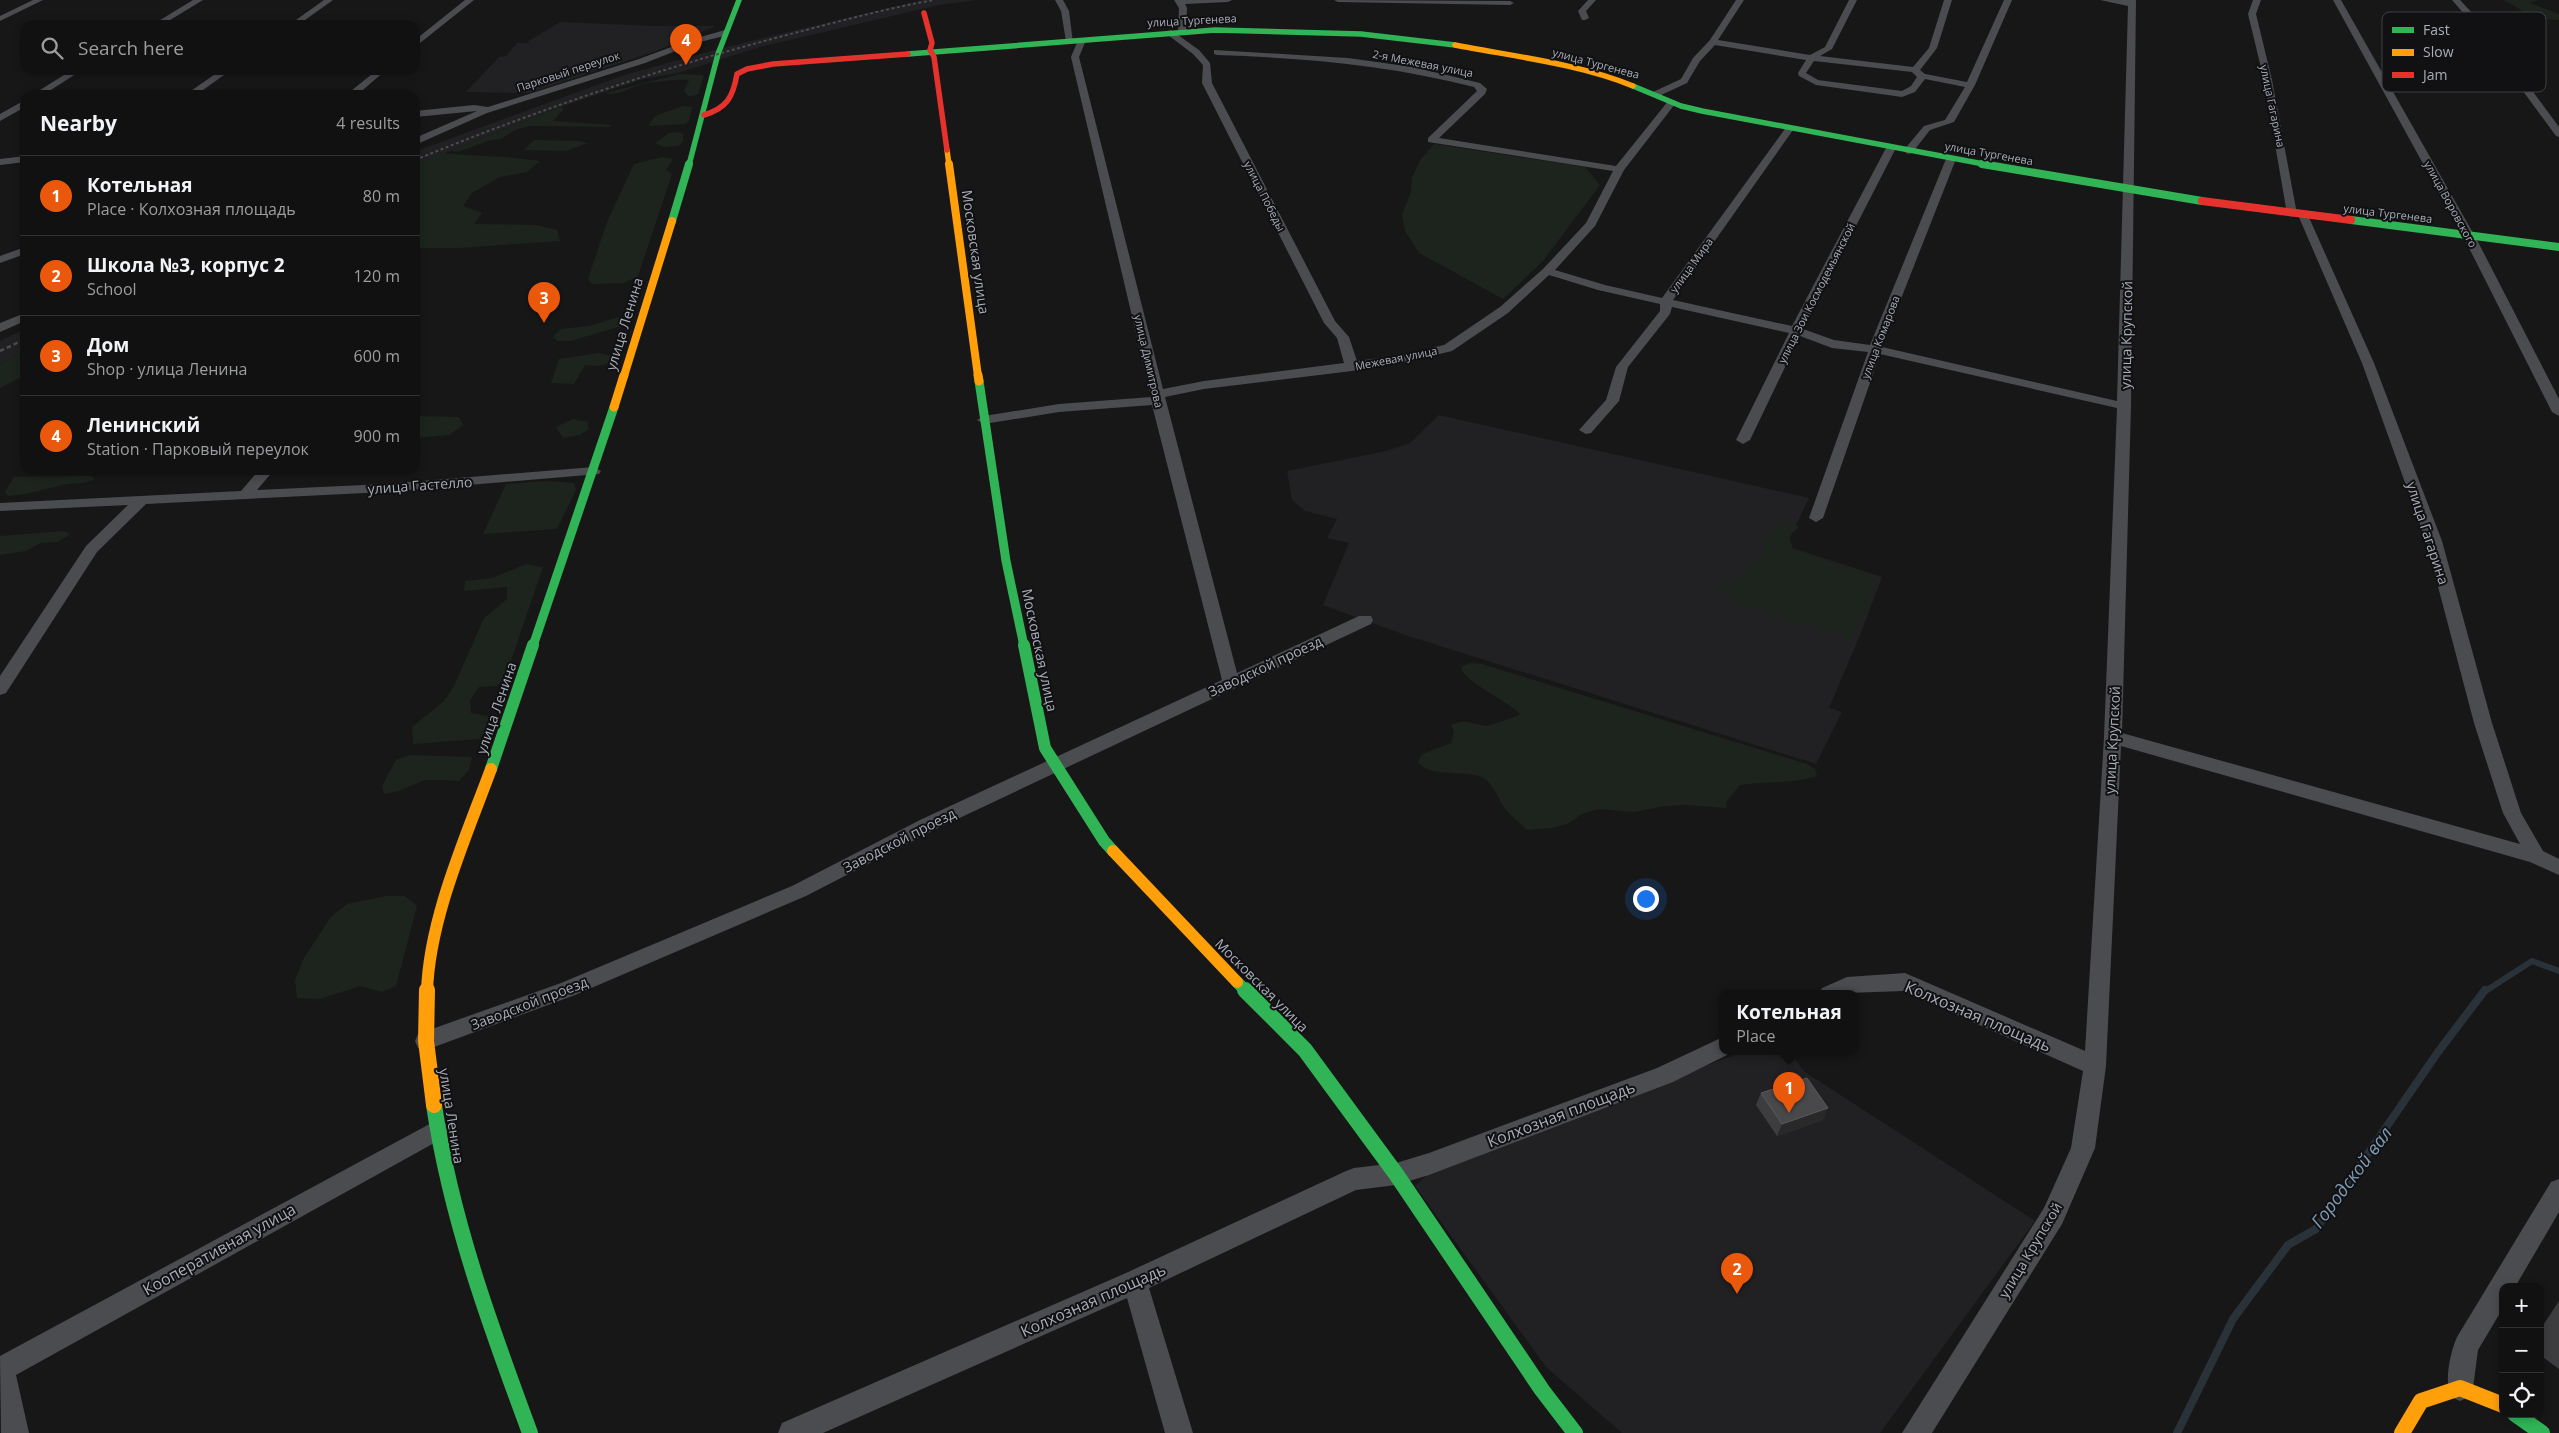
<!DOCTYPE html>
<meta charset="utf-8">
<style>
body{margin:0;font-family:"Open Sans",sans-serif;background:#1a1a1a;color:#f1f3f6}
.controls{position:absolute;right:15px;bottom:15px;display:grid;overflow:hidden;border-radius:10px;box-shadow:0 2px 8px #0003}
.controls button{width:45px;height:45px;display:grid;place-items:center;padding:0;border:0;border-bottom:1px solid #303131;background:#111;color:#f1f3f6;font:25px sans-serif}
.you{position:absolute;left:1645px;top:898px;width:18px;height:18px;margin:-12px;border:4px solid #fff;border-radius:50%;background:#1a73e8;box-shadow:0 0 0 8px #1a73e833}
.badge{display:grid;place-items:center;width:32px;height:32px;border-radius:50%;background:#ea580c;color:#fff;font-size:16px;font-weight:700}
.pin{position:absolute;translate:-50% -41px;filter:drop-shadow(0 1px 2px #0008)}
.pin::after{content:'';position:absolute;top:26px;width:18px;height:15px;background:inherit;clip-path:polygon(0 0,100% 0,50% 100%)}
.popup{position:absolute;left:1719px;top:990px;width:140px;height:65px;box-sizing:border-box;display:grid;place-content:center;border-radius:10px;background:#111;filter:drop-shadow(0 1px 4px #0005);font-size:16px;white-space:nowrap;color:#9c9d9f}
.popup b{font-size:19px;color:#f1f3f6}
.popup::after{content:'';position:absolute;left:50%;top:100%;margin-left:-10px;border:10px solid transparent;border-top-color:#111}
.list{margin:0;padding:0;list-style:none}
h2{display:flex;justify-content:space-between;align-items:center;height:65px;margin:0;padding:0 20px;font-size:21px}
h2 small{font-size:16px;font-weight:400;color:#9c9d9f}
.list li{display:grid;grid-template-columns:32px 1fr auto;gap:15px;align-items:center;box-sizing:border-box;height:80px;padding:0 20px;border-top:1px solid #303131}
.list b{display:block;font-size:19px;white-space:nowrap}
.list p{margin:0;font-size:16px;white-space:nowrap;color:#9c9d9f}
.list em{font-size:16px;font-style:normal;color:#9c9d9f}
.icon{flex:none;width:28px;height:28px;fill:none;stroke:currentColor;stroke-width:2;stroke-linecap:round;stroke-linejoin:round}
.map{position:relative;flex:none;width:2559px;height:1433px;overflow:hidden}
.search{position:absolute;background:#111;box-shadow:0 2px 8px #0003;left:20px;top:20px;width:400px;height:55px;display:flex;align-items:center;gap:12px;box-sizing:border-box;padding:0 18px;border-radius:15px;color:#9c9d9f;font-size:19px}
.panel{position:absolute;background:#111;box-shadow:0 2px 8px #0003;left:20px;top:90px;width:400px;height:385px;border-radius:15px}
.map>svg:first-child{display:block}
.built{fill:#212123}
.green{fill:#1d241e}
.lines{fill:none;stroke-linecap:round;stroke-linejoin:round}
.stream-far1{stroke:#2a3239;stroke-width:6}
.stream{stroke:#2a3239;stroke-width:8}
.street{fill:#4b4c50;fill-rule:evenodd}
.fast-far4{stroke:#30b455;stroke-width:5.5}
.fast-far3{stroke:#30b455;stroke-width:8}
.fast-far2{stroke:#30b455;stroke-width:9}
.fast-far1{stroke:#30b455;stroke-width:12}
.fast{stroke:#30b455;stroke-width:16}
.slow-far4{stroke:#ff9f0a;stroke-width:5.5}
.slow-far3{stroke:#ff9f0a;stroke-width:8}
.slow-far2{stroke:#ff9f0a;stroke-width:9}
.slow-far1{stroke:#ff9f0a;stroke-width:12}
.slow{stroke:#ff9f0a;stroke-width:16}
.jam-far1{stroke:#e5322d;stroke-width:5.5}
.jam{stroke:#e5322d;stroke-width:8}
.rail-far1{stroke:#4b4c4f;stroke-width:2;stroke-dasharray:3 2.5;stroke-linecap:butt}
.rail{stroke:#4b4c4f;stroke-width:2.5;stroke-dasharray:4.5 3;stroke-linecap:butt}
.wall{fill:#3d3d3f}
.shaded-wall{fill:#29292a}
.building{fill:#49494c;stroke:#58595d}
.labels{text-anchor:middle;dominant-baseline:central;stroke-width:4;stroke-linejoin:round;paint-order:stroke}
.far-street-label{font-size:11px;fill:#a8adb8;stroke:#111113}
.street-label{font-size:14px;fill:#a8adb8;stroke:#111113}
.near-street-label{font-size:16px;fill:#a8adb8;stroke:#111113}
.near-water-label{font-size:18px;font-style:italic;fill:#7f9bb3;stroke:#111113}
.key{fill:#111113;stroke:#3e4045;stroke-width:1}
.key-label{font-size:14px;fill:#a8adb8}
</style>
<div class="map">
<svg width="2559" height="1433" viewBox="0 0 2559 1433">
<rect width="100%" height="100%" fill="#171717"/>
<g class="built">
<polygon points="922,0 977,0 939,5 760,47 678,73 643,79 560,107 415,165 415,152 422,149 624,75 726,47"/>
<polygon points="560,22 655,26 716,26 656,51 530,93 466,92 499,57 506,56 517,43 532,43 527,42"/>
<polygon points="25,329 25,350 0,364 0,341"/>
<polygon points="1439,415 1809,498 1786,546 1882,577 1860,635 1829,708 1842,712 1816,764 1405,635 1323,605 1349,543 1327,538 1337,519 1305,511 1292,500 1287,471 1386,451 1410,443"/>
<polygon points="1743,1052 1789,1052 1805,1072 2035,1221 1880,1433 1622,1433 1546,1367 1415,1186 1439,1164"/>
</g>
<g class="green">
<polygon points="2504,0 2539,0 2530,3 2559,14 2559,20 2526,18 2521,10"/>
<path d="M680 74 704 75 698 95 688 96 684 91 689 80C679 79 653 82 643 84 631 87 617 97 605 93Z"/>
<polygon points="683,106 692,107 689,121 685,124 648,126 655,116"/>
<polygon points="560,107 564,109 553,121 612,125 609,127 530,126 515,130 501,139 491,140 458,152 450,151"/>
<polygon points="677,132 683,133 683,141 679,146 664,147 655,143 669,133"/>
<polygon points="534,140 578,141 588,143 566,151 524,150"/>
<polygon points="1434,144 1585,167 1600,185 1543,261 1503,299 1419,253 1405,231 1402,215 1411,192 1412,177 1421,159"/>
<path d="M441 153C474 156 507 156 540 161L527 172 500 177 472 193 463 206 482 213 474 224 535 225 557 230 560 241 458 248H415V165Z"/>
<polygon points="662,157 673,159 666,170 672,174 638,276 624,283 592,284 588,279 607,222 634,164"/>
<polygon points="622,316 632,317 631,323 571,341 557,341 553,337 561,329 589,326"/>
<polygon points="25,350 25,375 0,388 0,364"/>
<polygon points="599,353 611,356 609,363 599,366 585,365 574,384 551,383 559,359"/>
<polygon points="415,416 459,417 463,425 449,435 415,438"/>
<polygon points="573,419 588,422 588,430 580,435 563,438 556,427"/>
<path d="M90 476 95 479C85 484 78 483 67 484 48 488 28 495 8 496L5 492 14 477Z"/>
<polygon points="548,481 574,483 576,490 557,529 483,534 506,484"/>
<polygon points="1781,522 1796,524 1798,528 1789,536 1793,550 1865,573 1875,580 1872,599 1849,644 1845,638 1835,633 1736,604 1728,594 1714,586 1742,576 1743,566 1762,559 1766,537"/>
<polygon points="64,531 70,534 58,542 40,543 26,551 0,555 0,536"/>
<polygon points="526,564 543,567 506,675 497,686 479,687 470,700 471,713 488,716 487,730 479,739 413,744 412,727 444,701 454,686 484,618 507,599 507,587 464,591 465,581 492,578"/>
<path d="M1470 663 1482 664 1807 764 1815 769 1817 776C1793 784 1765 781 1740 785L1727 801 1726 808 1687 805 1665 806 1635 812 1598 809 1582 814 1567 824 1552 828 1527 830C1521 824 1513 818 1507 811 1498 801 1495 783 1481 777 1462 769 1432 779 1418 762L1422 754 1451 743 1454 732 1451 725C1465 718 1472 724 1486 726 1489 726 1516 717 1520 714 1508 701 1461 680 1461 667Z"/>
<path d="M410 755 472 757 469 770 459 781C451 781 426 779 422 781 406 787 402 792 384 794L382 786 396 760Z"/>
<polygon points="386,896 405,896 417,906 396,986 382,992 360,986 320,999 297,998 295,980 304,958 331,917 347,904"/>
</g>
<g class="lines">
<polyline class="stream-far1" points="2484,992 2532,961 2559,971"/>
<polyline class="stream" points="2177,1433 2233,1319 2288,1245 2316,1229 2438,1052 2485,990"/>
<g class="street">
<polygon points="33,0 43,0 0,21 0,16"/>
<polygon points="193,0 203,0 162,25 152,25"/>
<polygon points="324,0 333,0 298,25 289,25"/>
<polygon points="465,0 474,0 415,47 415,40"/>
<polygon points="1055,0 1063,0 1069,11 1073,43 1066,41 1061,11"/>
<polygon points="1174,0 1232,0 1228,2 1185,4 1187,8 1186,32 1182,34 1178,32 1179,8"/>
<polygon points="1334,0 1510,1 1514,3 1510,5 1338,2"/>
<polygon points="1588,0 1596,0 1586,11 1589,18 1585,20 1582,20 1578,11"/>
<path d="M1736 0H1744L1718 40 1810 55 1825 47 1849 0H1857L1832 49 1820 56 1913 67 1929 48 1944 0H1952L1937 48 1920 70 1925 74 1967 82 2004 0H2012L1975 85 1954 122 1930 130 1912 153 1908 154 1903 151 1924 126 1945 120 1965 87 1925 79 1915 92 1902 97 1816 85 1799 76 1798 73 1806 60 1715 45 1700 61 1687 83 1659 96H1653V92L1681 79 1693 58 1710 40ZM1814 61 1912 72 1917 77 1911 86 1902 91 1818 80 1806 73Z"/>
<path d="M2100 0H2136L2131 406 2122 733 2520 844 2503 813 2474 723 2426 541 2362 363 2298 215 2303 212 2307 213 2374 363 2442 541 2492 723 2521 813 2543 851 2559 859V875L2530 862 2121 746 2106 1066 2095 1148 2062 1224 1932 1433H1902L2044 1208 2071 1148 2083 1071 1903 991 1819 994 1822 988 1847 977 1905 973 2085 1051 2104 737 2117 408 1880 354 1823 518 1816 522 1809 518 1868 352 1832 348 1800 336 1750 440 1743 444 1736 440 1789 333 1672 307 1670 314 1628 367 1619 401 1591 433 1586 434 1579 430 1606 400 1616 367 1660 311V304L1598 290 1549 275 1508 313 1452 351 1402 363 1352 371 1204 389 1165 397 1237 673 1359 616H1371L1373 620 1371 624 934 830 806 896 575 995 426 1050 418 1048 415 1041 418 1034 561 983 792 886 920 820 1222 680 1152 405 1059 412 984 424 977 420 984 416 1059 404 1151 397 1071 57 1079 38 1086 40 1079 57 1163 389 1204 381 1344 363 1337 338 1324 323 1202 83 1203 65 1193 54 1168 35V31L1171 30 1199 50 1210 63 1212 83 1335 321 1349 337 1357 361 1402 355 1444 345 1500 307 1543 269 1586 223 1613 171 1428 142V138L1477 91 1474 87C1389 65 1304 58 1217 55L1214 54V50L1348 58 1413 67 1480 83 1487 89 1485 94 1439 138 1616 166 1669 100H1675V104L1624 170 1595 226 1555 270 1605 285 1662 298 1787 126H1793V130L1673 300 1792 326 1886 148 1894 146 1896 148 1803 329 1834 340 1870 345 1946 159 1955 157 1956 159 1882 347 2117 401 2128 6Z"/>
<polygon points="2253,0 2261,0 2256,14 2272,80 2297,214 2292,217 2287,214 2264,80 2248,14"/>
<polygon points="2333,0 2341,0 2477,240 2559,399 2559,416 2552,412 2465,240"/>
<polygon points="2452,0 2460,0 2485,27 2559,127 2559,137 2556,136 2479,31"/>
<polygon points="725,30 728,31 728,35 696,43 645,63 487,113 415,145 415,138 477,111 415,117 415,111 474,105 488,107 639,59 690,40"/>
<polygon points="72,70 82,70 43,95 32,95"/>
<polygon points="221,70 231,70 196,95 185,95"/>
<polygon points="377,70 386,70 357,95 346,95"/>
<polygon points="25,100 25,107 0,121 0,114"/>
<polygon points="25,156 25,162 0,165 0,159"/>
<polygon points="25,247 25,254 0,263 0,256"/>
<polygon points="25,313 25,321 0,332 0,323"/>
<polygon points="594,467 601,471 599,474 385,492 146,504 97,552 6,693 0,695 0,676 86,546 128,505 0,511 0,503 241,491 259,470 274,470 257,490 385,484"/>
<polygon points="1723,1037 1723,1052 1731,1053 1673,1082 1429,1175 1396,1185 1356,1190 1149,1288 1193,1433 1165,1433 1127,1298 823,1433 778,1433 782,1423 1126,1273 1346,1171 1354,1168 1396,1163 1429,1153 1657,1068"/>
<polygon points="437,1120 445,1123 449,1130 445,1137 16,1375 29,1433 1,1433 0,1356"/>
<path d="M2559 1179V1212L2515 1287H2503V1308L2478 1350 2473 1388 2469 1397 2460 1401 2451 1397C2444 1381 2450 1353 2457 1337L2551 1182Z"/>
</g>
<g class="fast-far4">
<polyline points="908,54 1215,30 1361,34 1455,45"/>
<polyline points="1633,86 1681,106 1702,111 1989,165"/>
<polyline points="689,165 718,54 739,0"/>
</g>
<g class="fast-far3">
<polyline points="1982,164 2202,201"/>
<polyline points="2351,220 2559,247"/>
<polyline points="672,221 689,164"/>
</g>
<g class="fast-far2">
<polyline points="979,381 1006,561 1024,646"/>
<polyline points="533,646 614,407"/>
</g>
<g class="fast-far1">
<polyline points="1024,645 1045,748 1104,841 1113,851"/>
<polyline points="491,769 533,645"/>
<polyline points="1237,982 1247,992"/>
</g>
<g class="fast">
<polyline points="1245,990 1305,1050 1396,1174 1542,1390 1575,1433"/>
<path d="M434 1105C451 1219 490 1325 530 1433"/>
<polyline points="2515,1414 2542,1433"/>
</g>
<g class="slow-far4">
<path d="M1455 45C1511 56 1581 64 1633 86"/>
<polyline points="947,150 949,165"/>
</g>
<g class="slow-far3">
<polyline points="949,164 978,376"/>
<polyline points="624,376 672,221"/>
</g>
<g class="slow-far2">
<polyline points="978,375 979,381"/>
<polyline points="614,407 624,375"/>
</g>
<g class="slow-far1">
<polyline points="1113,851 1237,982"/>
<path d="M427 992C429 919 466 837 491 769"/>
</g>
<g class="slow">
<polyline points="427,990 426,1041 434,1105"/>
<polyline points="2402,1433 2421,1401 2460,1388 2503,1405"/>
</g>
<g class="jam-far1">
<polyline points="924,13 932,43 930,50 934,57 947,150"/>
<path d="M704 115C727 108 733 97 737 74L747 69 773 64 908 54"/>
</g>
<polyline class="jam" points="2202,201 2351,220"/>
<path class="rail-far1" d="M415 160C535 111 658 69 783 36 833 23 883 9 934 0"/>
<polyline class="rail" points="0,351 25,339"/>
</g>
<g class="wall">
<polygon points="1761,1093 1823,1120 1777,1136 1756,1105"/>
<polygon points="2559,1301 2559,1369 2540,1355 2540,1330"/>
</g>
<polygon class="shaded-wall" points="1828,1108 1823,1120 1777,1136 1782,1124"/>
<polygon class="building" points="1807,1078 1828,1108 1782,1124 1761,1093"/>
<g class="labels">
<g class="far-street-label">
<text transform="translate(1192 20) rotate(-3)">улица Тургенева</text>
<text transform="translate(1423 63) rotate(11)">2-я Межевая улица</text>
<text transform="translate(1596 63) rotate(15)">улица Тургенева</text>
<text transform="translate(568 71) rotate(-18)">Парковый переулок</text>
<text transform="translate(2273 106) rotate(78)">улица Гагарина</text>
<text transform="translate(1989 153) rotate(10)">улица Тургенева</text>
<text transform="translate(1265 196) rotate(63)">улица Победы</text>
<text transform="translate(2451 204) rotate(61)">улица Воровского</text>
<text transform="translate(2388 213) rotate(7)">улица Тургенева</text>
<text transform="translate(1691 265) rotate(-54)">улица Мира</text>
<text transform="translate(1816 293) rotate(-63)">улица Зои Космодемьянской</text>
<text transform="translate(1880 337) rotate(-69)">улица Комарова</text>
<text transform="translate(1396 358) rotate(-11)">Межевая улица</text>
<text transform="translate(1149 361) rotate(77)">улица Димитрова</text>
</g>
<g class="street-label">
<text transform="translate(976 252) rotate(82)">Московская улица</text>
<text transform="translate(624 324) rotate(-73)">улица Ленина</text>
<text transform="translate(2126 335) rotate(-89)">улица Крупской</text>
<text transform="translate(420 485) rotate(-4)">улица Гастелло</text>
<text transform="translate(2428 533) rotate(72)">улица Гагарина</text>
<text transform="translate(1040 650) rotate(78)">Московская улица</text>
<text transform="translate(1265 666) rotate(-25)">Заводской проезд</text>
<text transform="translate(496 708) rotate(-71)">улица Ленина</text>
<text transform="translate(2112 740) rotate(-87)">улица Крупской</text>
<text transform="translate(899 840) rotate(-27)">Заводской проезд</text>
<text transform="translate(1262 985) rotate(45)">Московская улица</text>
<text transform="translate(529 1003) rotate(-21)">Заводской проезд</text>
<text transform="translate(452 1116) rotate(81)">улица Ленина</text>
<text transform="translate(2030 1250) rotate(-59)">улица Крупской</text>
</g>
<g class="near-street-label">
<text transform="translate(1978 1016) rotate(23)">Колхозная площадь</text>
<text transform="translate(1561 1114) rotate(-21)">Колхозная площадь</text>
<text transform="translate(219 1249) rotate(-29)">Кооперативная улица</text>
<text transform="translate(1093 1300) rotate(-24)">Колхозная площадь</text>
</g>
<g class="near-water-label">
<text transform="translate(2351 1177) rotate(-53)">Городской вал</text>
</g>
</g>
<rect x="2382" y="12" width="164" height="80" rx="8" class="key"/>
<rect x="2392" y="27" width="22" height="6" fill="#30b455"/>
<rect x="2392" y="49" width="22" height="7" fill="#ff9f0a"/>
<rect x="2392" y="72" width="22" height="6" fill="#e5322d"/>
<g class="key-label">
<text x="2423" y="35">Fast</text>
<text x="2423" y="57">Slow</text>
<text x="2423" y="80">Jam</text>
</g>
</svg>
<div class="controls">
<button>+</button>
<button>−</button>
<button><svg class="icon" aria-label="locate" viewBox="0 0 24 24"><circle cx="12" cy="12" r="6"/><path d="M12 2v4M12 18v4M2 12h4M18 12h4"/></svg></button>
</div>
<div class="you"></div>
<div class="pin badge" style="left:1789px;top:1113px">1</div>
<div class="popup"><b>Котельная</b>Place</div>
<div class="pin badge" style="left:1737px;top:1294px">2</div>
<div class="pin badge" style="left:544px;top:323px">3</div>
<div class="pin badge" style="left:686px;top:65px">4</div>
<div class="search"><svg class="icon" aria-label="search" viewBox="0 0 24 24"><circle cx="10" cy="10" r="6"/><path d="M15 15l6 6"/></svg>Search here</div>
<section class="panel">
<h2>Nearby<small>4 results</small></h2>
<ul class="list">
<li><span class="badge">1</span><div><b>Котельная</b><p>Place · Колхозная площадь</p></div><em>80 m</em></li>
<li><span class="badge">2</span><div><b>Школа №3, корпус 2</b><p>School</p></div><em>120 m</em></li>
<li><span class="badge">3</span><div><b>Дом</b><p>Shop · улица Ленина</p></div><em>600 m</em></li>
<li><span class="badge">4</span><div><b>Ленинский</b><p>Station · Парковый переулок</p></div><em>900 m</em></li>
</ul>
</section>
</div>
